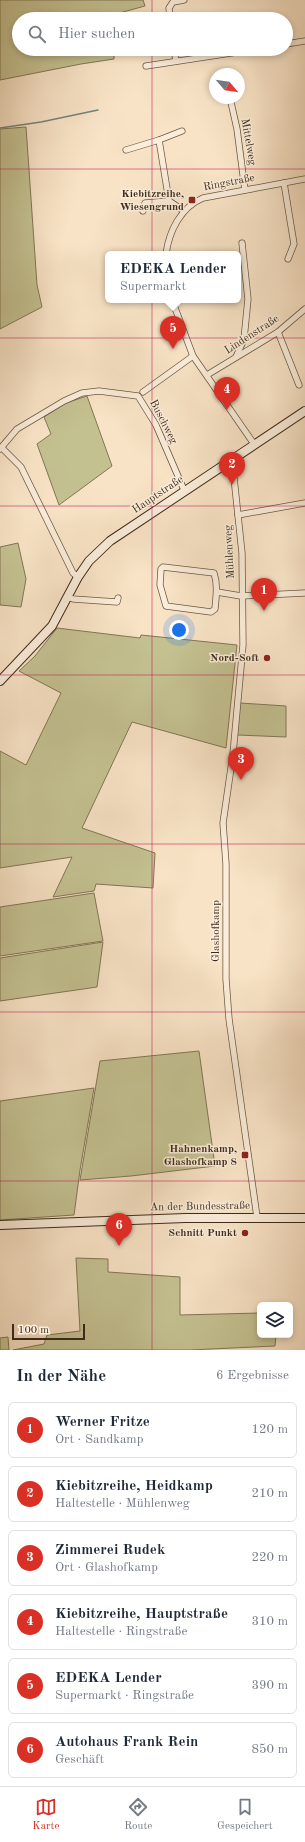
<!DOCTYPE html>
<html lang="de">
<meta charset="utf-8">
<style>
body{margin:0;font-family:"Old Standard TT",serif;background:#f2f2f3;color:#1f2937}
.controls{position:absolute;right:12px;bottom:12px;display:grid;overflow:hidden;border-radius:6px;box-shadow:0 2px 6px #0003}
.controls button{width:36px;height:36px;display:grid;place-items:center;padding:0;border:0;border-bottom:1px solid #e0e1e3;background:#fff;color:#1f2937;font:20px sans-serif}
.compass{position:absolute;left:209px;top:68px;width:36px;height:36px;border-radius:50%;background:#fff;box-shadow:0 2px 6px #0003;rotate:119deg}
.scale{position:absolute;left:12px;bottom:10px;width:73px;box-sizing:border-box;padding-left:4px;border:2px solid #3f2b1a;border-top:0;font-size:11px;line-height:14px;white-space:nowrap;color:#3f2b1a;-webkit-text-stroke:3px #faedda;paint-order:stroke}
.you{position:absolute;left:179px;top:630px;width:14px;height:14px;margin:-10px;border:3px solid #fff;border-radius:50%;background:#1a73e8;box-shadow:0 0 0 6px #1a73e833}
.badge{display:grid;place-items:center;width:26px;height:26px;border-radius:50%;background:#d93025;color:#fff;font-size:13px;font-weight:700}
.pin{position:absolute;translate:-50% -33px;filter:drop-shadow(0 1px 2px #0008)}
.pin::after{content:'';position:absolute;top:21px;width:14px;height:12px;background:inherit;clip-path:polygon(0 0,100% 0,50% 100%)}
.popup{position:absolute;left:105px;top:251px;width:136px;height:52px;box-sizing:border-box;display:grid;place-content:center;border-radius:6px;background:#fff;filter:drop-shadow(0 1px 3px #0005);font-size:13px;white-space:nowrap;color:#747a83}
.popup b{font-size:15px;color:#1f2937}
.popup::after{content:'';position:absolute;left:50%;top:100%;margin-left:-8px;border:8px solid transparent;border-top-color:#fff}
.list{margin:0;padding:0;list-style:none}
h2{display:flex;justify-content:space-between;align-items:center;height:52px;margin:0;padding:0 16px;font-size:17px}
h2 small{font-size:13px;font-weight:400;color:#747a83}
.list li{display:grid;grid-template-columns:26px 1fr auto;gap:12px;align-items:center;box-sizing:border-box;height:56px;margin:0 8px 8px;padding:0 8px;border:1px solid #e0e1e3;border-radius:6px}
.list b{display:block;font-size:15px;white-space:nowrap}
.list p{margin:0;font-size:13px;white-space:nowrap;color:#747a83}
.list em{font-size:13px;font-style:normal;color:#747a83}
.icon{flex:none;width:22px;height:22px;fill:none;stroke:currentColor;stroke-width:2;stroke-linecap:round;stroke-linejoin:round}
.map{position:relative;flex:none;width:305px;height:1350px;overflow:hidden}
.search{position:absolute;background:#fff;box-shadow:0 2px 6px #0003;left:12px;right:12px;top:12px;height:44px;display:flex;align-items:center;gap:10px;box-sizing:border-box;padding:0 14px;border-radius:22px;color:#747a83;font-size:15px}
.sheet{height:436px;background:#fff}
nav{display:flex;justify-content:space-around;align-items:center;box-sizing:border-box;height:56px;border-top:1px solid #e0e1e3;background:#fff;font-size:11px;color:#747a83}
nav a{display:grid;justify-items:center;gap:2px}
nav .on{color:#d93025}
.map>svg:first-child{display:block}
.green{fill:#c4c191;stroke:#827656}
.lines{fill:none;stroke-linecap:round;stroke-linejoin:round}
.stream{stroke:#778379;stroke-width:1.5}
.street-casing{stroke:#6d5945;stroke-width:7}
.secondary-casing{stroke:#3f2b1a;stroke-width:10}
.street{stroke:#faedda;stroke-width:5.5}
.secondary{stroke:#faedda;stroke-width:8}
.grid{fill:none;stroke:#c2185b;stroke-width:1;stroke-opacity:0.55}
.poi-dot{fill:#8f2418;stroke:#faedda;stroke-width:1.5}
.labels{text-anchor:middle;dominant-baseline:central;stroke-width:3;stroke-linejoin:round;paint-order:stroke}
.street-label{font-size:11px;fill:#3f2b1a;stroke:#faedda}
.poi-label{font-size:11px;font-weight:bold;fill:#3f2b1a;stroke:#faedda;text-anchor:end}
</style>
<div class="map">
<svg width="305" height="1350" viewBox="0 0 305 1350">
<rect width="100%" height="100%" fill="#f8e3c6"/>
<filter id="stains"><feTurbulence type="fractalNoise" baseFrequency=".005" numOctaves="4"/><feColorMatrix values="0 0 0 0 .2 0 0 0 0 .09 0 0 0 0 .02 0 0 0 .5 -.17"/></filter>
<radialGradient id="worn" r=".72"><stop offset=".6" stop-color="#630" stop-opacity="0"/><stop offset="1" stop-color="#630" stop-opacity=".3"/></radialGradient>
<g class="green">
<polygon points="0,0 143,0 145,6 112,15 112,19 19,19 19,49 114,49 114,59 81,64 0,80"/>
<polygon points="26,127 37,285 42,307 0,329 0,129"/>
<polygon points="87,396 112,466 59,505 37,444 51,434 44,417 66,403"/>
<polygon points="18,543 26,579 21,607 0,605 0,547"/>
<polygon points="57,628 140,638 141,635 237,645 226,748 132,722 82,828 155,853 153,888 96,884 94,891 53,897 72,857 0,868 0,751 26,765 61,693 19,671 35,656"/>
<polygon points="240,703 286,706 286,737 237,735"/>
<polygon points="94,893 103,941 0,956 0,907"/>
<polygon points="103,942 97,987 0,1001 0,958"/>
<polygon points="199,1051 215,1166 131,1176 80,1180 100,1061"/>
<polygon points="94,1088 80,1170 74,1215 0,1220 0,1101"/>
<polygon points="76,1258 108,1259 108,1272 180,1277 180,1315 260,1313 260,1335 276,1335 275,1346 190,1350 13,1350 44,1344 47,1335 80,1331"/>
<polygon points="8,1337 9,1350 0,1350 0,1338"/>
</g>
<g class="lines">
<polyline class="stream" points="0,128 41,122 98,110"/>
<defs>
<g id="street">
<polyline points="170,19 169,8 173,2 184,0"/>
<polyline points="286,44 305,41"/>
<polyline points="174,49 176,61"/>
<polyline points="146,66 258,49"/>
<polyline points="230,98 237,129 245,190"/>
<polyline points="182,131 159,140 169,201 184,211"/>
<polyline points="126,150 159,140"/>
<polyline points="284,183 294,244 288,259"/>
<polyline points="143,211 145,203 169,201"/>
<path d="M166 254C169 231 181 207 203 198L305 179"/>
<polyline points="172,300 193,356 254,444"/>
<polyline points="278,332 299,385"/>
<polyline points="236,357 244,339 248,299 242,243"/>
<polyline points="207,375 278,332 305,309"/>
<polyline points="143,392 193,356"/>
<polyline points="2,448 21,467 73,573 78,577"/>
<polyline points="0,449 17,429 64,401 82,393 99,391 138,396 156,425 184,490"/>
<polyline points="232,459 242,553 243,645 233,754 223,823 226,864 226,979 229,1019 257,1217"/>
<polyline points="238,515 305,503"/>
<path d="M163 567 214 573C218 585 216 597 215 609L211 612 166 606 160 585 161 569Z"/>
<polyline points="217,592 241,596 305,593"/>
<polyline points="67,597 73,599 117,602 118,598"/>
</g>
<g id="secondary">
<polyline points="0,681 52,626 78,577 89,561 110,541 305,411"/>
<polyline points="0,1225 185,1218 305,1218"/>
</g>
</defs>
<use href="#street" class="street-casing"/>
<use href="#secondary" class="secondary-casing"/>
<use href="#street" class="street"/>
<use href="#secondary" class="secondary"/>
</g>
<path class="grid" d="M152 0V19M152 49V1350M0 169H305M0 338H305M0 506H305M0 675H305M0 844H305M0 1012H305M0 1181H305"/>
<g class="poi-dot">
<rect x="188" y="196" width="8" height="8" rx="2"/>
<circle cx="267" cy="658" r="4"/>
<rect x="241" y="1151" width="8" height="8" rx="2"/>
<circle cx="245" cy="1233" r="4"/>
</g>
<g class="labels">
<g class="street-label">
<text transform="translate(248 142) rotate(80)">Mittelweg</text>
<text transform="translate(229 183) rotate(-11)">Ringstraße</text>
<text transform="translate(252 335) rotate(-33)">Lindenstraße</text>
<text transform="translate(163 422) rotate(63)">Buschweg</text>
<text transform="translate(158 495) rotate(-34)">Hauptstraße</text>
<text transform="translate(230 552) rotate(-93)">Mühlenweg</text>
<text transform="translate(216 931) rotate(-90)">Glashofkamp</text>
<text transform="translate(200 1207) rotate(-1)">An der Bundesstraße</text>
</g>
<g class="poi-label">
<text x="184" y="194">Kiebitzreihe,<tspan x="184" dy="13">Wiesengrund</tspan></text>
<text x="259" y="658">Nord-Soft</text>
<text x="237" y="1149">Hahnenkamp,<tspan x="237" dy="13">Glashofkamp 8</tspan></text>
<text x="237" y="1233">Schnitt Punkt</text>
</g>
</g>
<rect width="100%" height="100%" filter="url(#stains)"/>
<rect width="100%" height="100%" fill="url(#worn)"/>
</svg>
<div class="controls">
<button><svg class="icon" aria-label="layers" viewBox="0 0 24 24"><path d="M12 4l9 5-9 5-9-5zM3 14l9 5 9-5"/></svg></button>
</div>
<svg class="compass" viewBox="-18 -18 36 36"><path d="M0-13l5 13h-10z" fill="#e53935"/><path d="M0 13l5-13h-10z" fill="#747a83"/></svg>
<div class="scale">100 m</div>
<div class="you"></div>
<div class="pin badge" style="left:264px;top:611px">1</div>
<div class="pin badge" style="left:232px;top:485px">2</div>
<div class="pin badge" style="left:241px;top:780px">3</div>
<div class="pin badge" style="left:227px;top:410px">4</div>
<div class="pin badge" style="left:173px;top:349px">5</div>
<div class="popup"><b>EDEKA Lender</b>Supermarkt</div>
<div class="pin badge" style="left:119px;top:1246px">6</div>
<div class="search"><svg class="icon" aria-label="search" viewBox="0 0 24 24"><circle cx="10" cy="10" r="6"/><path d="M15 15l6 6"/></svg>Hier suchen</div>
</div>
<section class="sheet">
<h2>In der Nähe<small>6 Ergebnisse</small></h2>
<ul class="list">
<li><span class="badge">1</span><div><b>Werner Fritze</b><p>Ort · Sandkamp</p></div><em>120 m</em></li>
<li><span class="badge">2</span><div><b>Kiebitzreihe, Heidkamp</b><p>Haltestelle · Mühlenweg</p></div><em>210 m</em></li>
<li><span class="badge">3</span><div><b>Zimmerei Rudek</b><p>Ort · Glashofkamp</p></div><em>220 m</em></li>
<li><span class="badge">4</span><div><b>Kiebitzreihe, Hauptstraße</b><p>Haltestelle · Ringstraße</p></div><em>310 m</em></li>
<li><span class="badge">5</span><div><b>EDEKA Lender</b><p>Supermarkt · Ringstraße</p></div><em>390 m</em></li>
<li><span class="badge">6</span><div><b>Autohaus Frank Rein</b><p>Geschäft</p></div><em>850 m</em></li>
</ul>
</section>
<nav>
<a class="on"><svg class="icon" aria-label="map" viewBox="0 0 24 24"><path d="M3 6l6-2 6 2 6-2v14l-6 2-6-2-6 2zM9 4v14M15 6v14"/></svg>Karte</a>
<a><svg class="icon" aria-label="directions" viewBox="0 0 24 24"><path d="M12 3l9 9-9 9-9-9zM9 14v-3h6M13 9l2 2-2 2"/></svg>Route</a>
<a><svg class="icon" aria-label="saved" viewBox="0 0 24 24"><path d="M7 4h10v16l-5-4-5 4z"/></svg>Gespeichert</a>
</nav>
